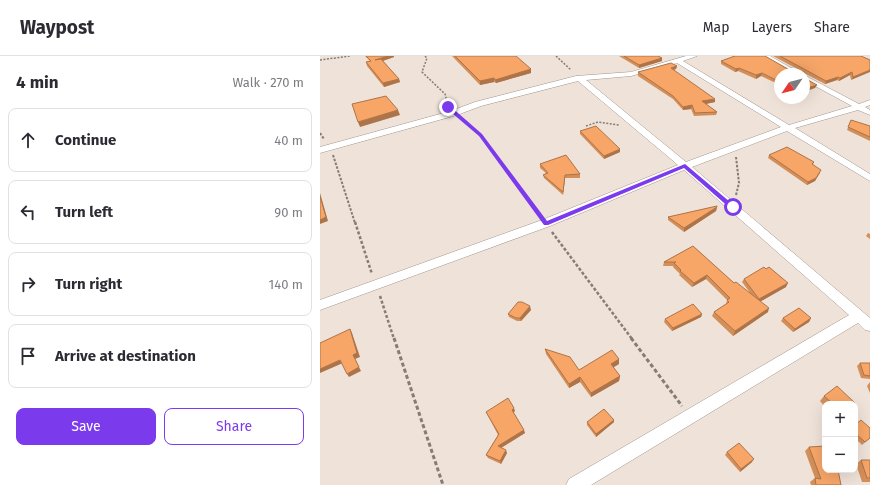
<!DOCTYPE html>
<meta charset="utf-8">
<style>
body{margin:0;font-family:"Fira Sans",sans-serif;background:#f2f2f3;color:#2b2b33}
.controls{position:absolute;right:12px;bottom:12px;display:grid;overflow:hidden;border-radius:8px;box-shadow:0 4px 16px #0002}
.controls button{width:36px;height:36px;display:grid;place-items:center;padding:0;border:0;border-bottom:1px solid #e1e1e2;background:#fff;color:#2b2b33;font:20px sans-serif}
.compass{position:absolute;left:454px;top:12px;width:36px;height:36px;border-radius:50%;background:#fff;box-shadow:0 4px 16px #0002;rotate:235deg}
.stop{position:absolute;width:12px;height:12px;margin:-9px;border:3px solid #7c3aed;border-radius:50%;background:#fff}
.stop.end{background:#7c3aed;border-color:#fff;box-shadow:0 1px 4px #0008}
.list{margin:0;padding:0;list-style:none}
h2{display:flex;justify-content:space-between;align-items:center;height:52px;margin:0;padding:0 16px;font-size:17px}
h2 small{font-size:13px;font-weight:400;color:#7c7c81}
.list li{display:grid;grid-template-columns:26px 1fr auto;gap:12px;align-items:center;box-sizing:border-box;height:64px;margin:0 8px 8px;padding:0 8px;border:1px solid #e1e1e2;border-radius:8px}
.list b{display:block;font-size:15px;white-space:nowrap}
.list em{font-size:13px;font-style:normal;color:#7c7c81}
.actions{display:flex;gap:8px;padding:12px 16px}
.actions a{flex:1;padding:9px 0;border:1px solid #7c3aed;border-radius:8px;text-align:center;font-size:14px;color:#7c3aed}
.actions .main{background:#7c3aed;color:#fff}
.icon{flex:none;width:22px;height:22px;fill:none;stroke:currentColor;stroke-width:2;stroke-linecap:round;stroke-linejoin:round}
.map{position:relative;flex:none;width:550px;height:429px;overflow:hidden}
header{display:flex;align-items:center;gap:24px;box-sizing:border-box;height:56px;padding:0 20px;background:#fff;border-bottom:1px solid #e1e1e2}
header strong{font-size:19px}
nav{display:flex;gap:22px;margin-inline-start:auto;font-size:14px}
main{display:flex}
aside{flex:1;background:#fff}
.map>svg:first-child{display:block}
.lines{fill:none;stroke-linecap:round;stroke-linejoin:round}
.minor-casing{stroke:#a2968e;stroke-width:1}
.path-far3{stroke:#847c75;stroke-width:1.5;stroke-dasharray:2 1.5;stroke-linecap:butt}
.path-far2{stroke:#847c75;stroke-width:2;stroke-dasharray:2.5 1.5;stroke-linecap:butt}
.path-far1{stroke:#847c75;stroke-width:2.5;stroke-dasharray:3 2;stroke-linecap:butt}
.path{stroke:#847c75;stroke-width:3;stroke-dasharray:4 2.5;stroke-linecap:butt}
.minor{fill:#fff;fill-rule:evenodd}
.wall{fill:#d48f59}
.shaded-wall{fill:#ad7449}
.building{fill:#f7a668;stroke:#ad7449}
.route{fill:#7c3aed}
</style>
<header>
<strong>Waypost</strong>
<nav><a>Map</a><a>Layers</a><a>Share</a></nav>
</header>
<main>
<aside>
<h2>4 min<small>Walk · 270 m</small></h2>
<ul class="list">
<li><svg class="icon" aria-label="ahead" viewBox="0 0 24 24"><path d="M12 20V5M6 11l6-6 6 6"/></svg><div><b>Continue</b></div><em>40 m</em></li>
<li><svg class="icon" aria-label="left" viewBox="0 0 24 24"><path d="M17 20v-9H6M10 6l-5 5 5 5"/></svg><div><b>Turn left</b></div><em>90 m</em></li>
<li><svg class="icon" aria-label="right" viewBox="0 0 24 24"><path d="M7 20v-9h11M14 6l5 5-5 5"/></svg><div><b>Turn right</b></div><em>140 m</em></li>
<li><svg class="icon" aria-label="arrive" viewBox="0 0 24 24"><path d="M6 21V4h12l-3 4 3 4H6"/></svg><div><b>Arrive at destination</b></div></li>
</ul>
<div class="actions"><a class="main">Save</a><a>Share</a></div>
</aside>
<div class="map">
<svg width="550" height="429" viewBox="0 0 550 429">
<rect width="100%" height="100%" fill="#efe2d9"/>
<g class="lines">
<defs>
<g id="minor">
<path d="M366 0H377L363 5 469 69 532 50 484 24V19L539 48 550 44V49L545 51 550 54V59L538 54 475 72 550 118V125L467 75 372 111 550 262V275L545 274 538 267 271 429H246L249 423 529 259 364 114 230 170 0 254V244L222 164 358 109 258 25 161 50 137 59 0 97V91L131 55 155 46 256 20 311 16ZM357 7 461 71 366 106 266 24 311 20Z"/>
<polygon points="442,0 450,0 482,18 473,18"/>
</g>
</defs>
<use href="#minor" class="minor-casing"/>
<g class="path-far3">
<polyline points="105,0 107,2 102,16 125,38 128,49"/>
<polyline points="236,0 251,14"/>
<polyline points="0,4 30,0"/>
<polyline points="142,64 154,74"/>
<polyline points="266,70 278,66 299,69"/>
</g>
<g class="path-far2">
<polyline points="153,73 160,79 219,159"/>
<polyline points="0,77 4,83"/>
<polyline points="13,99 35,167"/>
<polyline points="416,101 419,127 416,139"/>
</g>
<g class="path-far1">
<polyline points="35,166 52,218"/>
<polyline points="232,176 312,283"/>
<polyline points="60,240 74,283"/>
</g>
<g class="path">
<polyline points="74,282 123,429"/>
<polyline points="311,282 362,350"/>
</g>
<use href="#minor" class="minor"/>
</g>
<g class="wall">
<polygon points="45,0 74,0 74,1 63,5 79,23 80,26 64,31 47,10 46,6 50,5"/>
<polygon points="132,0 196,0 211,17 176,27 174,26 160,29"/>
<polygon points="299,0 338,0 342,2 342,5 319,12"/>
<polygon points="412,0 445,0 473,16 483,16 453,0 541,0 550,4 531,24 530,19 519,25 517,24 505,28 484,17 460,18 460,29 441,20 436,23 418,15 415,16 401,8 401,5 413,1"/>
<polygon points="357,10 356,13 353,14 395,46 385,48 397,56 396,59 374,60 371,53 363,54 353,43 318,20 318,16"/>
<polygon points="531,64 550,70 550,85 527,74"/>
<polygon points="260,75 300,96 284,103 260,78"/>
<polygon points="449,99 494,106 493,109 500,117 495,125 487,129 448,102"/>
<polygon points="220,108 260,118 260,122 245,122 243,139 224,122 223,119 226,117 220,112"/>
<polygon points="397,151 396,155 364,176 348,164 348,161"/>
<polygon points="548,177 550,178 550,183 546,180"/>
<polygon points="373,190 414,227 431,238 422,226 424,223 466,231 440,245 448,256 413,280 392,260 394,256 406,248 407,244 386,223 372,231 359,219 360,218 353,211 353,210 343,210 344,206"/>
<polygon points="211,254 201,265 197,265 189,261 188,258"/>
<polygon points="382,258 381,261 352,275 344,266 345,263"/>
<polygon points="463,262 491,262 489,266 473,276 461,265"/>
<polygon points="225,293 259,314 299,303 299,308 293,311 300,320 299,325 271,341 260,326 249,332 226,298"/>
<polygon points="540,307 550,307 550,323 541,322 537,310"/>
<polygon points="550,326 550,337 547,330"/>
<polygon points="504,340 535,348 505,348 505,351 500,345"/>
<polygon points="195,355 193,356 205,377 181,392 187,397 181,408 168,402 166,399 178,379 166,356"/>
<polygon points="294,364 294,366 276,381 267,369 267,366"/>
<polygon points="535,369 550,382 542,389 535,382"/>
<polygon points="489,391 521,429 491,429 490,426 495,422 485,395"/>
<polygon points="407,396 432,406 420,416 405,399"/>
<polygon points="541,404 550,404 550,426 542,426 536,408"/>
</g>
<g class="shaded-wall">
<polygon points="68,0 74,0 74,1 56,7 55,4"/>
<polygon points="342,2 342,5 319,12 319,9"/>
<polygon points="357,10 356,13 350,15 351,12"/>
<polygon points="419,12 418,15 415,16 416,13"/>
<polygon points="211,13 211,17 176,27 175,24"/>
<polygon points="550,14 550,16 531,24 533,21"/>
<polygon points="532,16 530,19 519,25 520,22"/>
<polygon points="442,17 441,20 436,23 436,19"/>
<polygon points="518,21 517,24 505,28 506,25"/>
<polygon points="174,22 174,26 160,29 160,25"/>
<polygon points="79,23 80,26 64,31 63,27"/>
<polygon points="497,29 495,32 484,36 484,33"/>
<polygon points="395,43 395,46 381,49 382,45"/>
<polygon points="372,49 371,53 363,54 363,51"/>
<polygon points="78,54 80,59 40,71 38,66"/>
<polygon points="300,93 300,96 284,103 284,100"/>
<polygon points="501,114 495,125 487,129 488,126"/>
<polygon points="245,119 245,122 243,139 243,136"/>
<polygon points="0,137 8,165 0,168"/>
<polygon points="397,151 396,155 364,176 364,172"/>
<polygon points="387,219 386,223 372,231 374,227"/>
<polygon points="468,227 466,231 438,247 439,243"/>
<polygon points="210,250 211,254 201,265 200,262"/>
<polygon points="449,252 448,256 413,280 415,275"/>
<polygon points="382,258 381,261 352,275 353,272"/>
<polygon points="491,262 489,266 473,276 475,273"/>
<polygon points="30,273 32,277 40,301 35,303 41,315 29,321 27,318"/>
<polygon points="299,303 299,308 291,313 291,308"/>
<polygon points="20,304 23,307 0,317 0,313"/>
<polygon points="300,320 299,325 271,341 271,337"/>
<polygon points="260,321 260,326 249,332 249,328"/>
<polygon points="194,352 195,355 193,357 192,354"/>
<polygon points="294,364 294,366 276,381 276,378"/>
<polygon points="204,374 205,377 179,393 178,390"/>
<polygon points="186,394 187,397 181,408 180,405"/>
<polygon points="434,403 432,406 420,416 421,413"/>
</g>
<g class="building">
<polygon points="46,0 68,0 55,4 61,3 79,23 63,27 46,6 51,5"/>
<polygon points="135,0 196,0 211,13 175,24 174,22 160,25"/>
<polygon points="304,0 338,0 342,2 319,9"/>
<polygon points="415,0 445,0 473,16 484,16 484,18 460,18 460,26 442,17 436,19 419,12 416,13 401,5"/>
<polygon points="460,0 541,0 550,4 550,14 533,21 532,16 520,22 518,21 506,25"/>
<polygon points="351,7 357,10 351,12 395,43 382,45 397,56 375,57 372,49 363,51 353,40 318,16"/>
<polygon points="484,19 484,22 497,29 484,33"/>
<polygon points="66,40 78,54 38,66 32,48"/>
<polygon points="531,64 550,70 550,81 528,71"/>
<polygon points="276,70 300,93 284,100 260,75"/>
<polygon points="467,91 494,106 492,108 501,114 496,122 488,126 449,99"/>
<polygon points="246,99 260,118 245,119 243,136 223,119 228,117 220,108"/>
<polygon points="0,140 6,161 0,164"/>
<polygon points="397,150 397,151 364,172 348,161"/>
<polygon points="373,190 414,227 416,226 449,252 415,275 394,256 409,246 407,244 410,242 387,219 374,227 360,215 361,214 354,207 356,206 344,206"/>
<polygon points="444,211 446,213 449,211 468,227 439,243 424,223"/>
<polygon points="198,246 202,246 210,250 200,262 196,262 188,258"/>
<polygon points="373,248 382,258 353,272 345,263"/>
<polygon points="479,252 491,262 475,273 463,262"/>
<polygon points="30,273 37,297 33,299 39,311 27,318 20,304 0,313 0,287"/>
<polygon points="225,293 250,301 259,314 292,294 299,303 291,308 300,320 271,337 260,321 249,328"/>
<polygon points="540,307 550,307 550,320 544,319"/>
<polygon points="517,330 536,348 535,349 535,348 513,348 504,340"/>
<polygon points="188,342 194,352 192,354 204,374 178,390 186,394 180,405 166,399 179,378 166,356"/>
<polygon points="284,353 294,364 276,378 267,366"/>
<polygon points="541,364 550,372 550,382 545,386 535,377 535,369"/>
<polygon points="419,387 434,403 421,413 407,396"/>
<polygon points="505,390 505,414 518,414 521,429 496,429 495,422 501,423 489,391"/>
<polygon points="541,404 550,404 550,422 547,422"/>
</g>
<polygon class="route" points="126,50 130,50 162,78 227,165 365,108 416,151 411,153 364,112 228,169 224,169 159,80 126,52"/>
</svg>
<div class="controls">
<button>+</button>
<button>−</button>
</div>
<svg class="compass" viewBox="-18 -18 36 36"><path d="M0-13l5 13h-10z" fill="#e53935"/><path d="M0 13l5-13h-10z" fill="#7c7c81"/></svg>
<div class="stop" style="left:413px;top:151px"></div>
<div class="stop end" style="left:128px;top:51px"></div>
</div>
</main>
